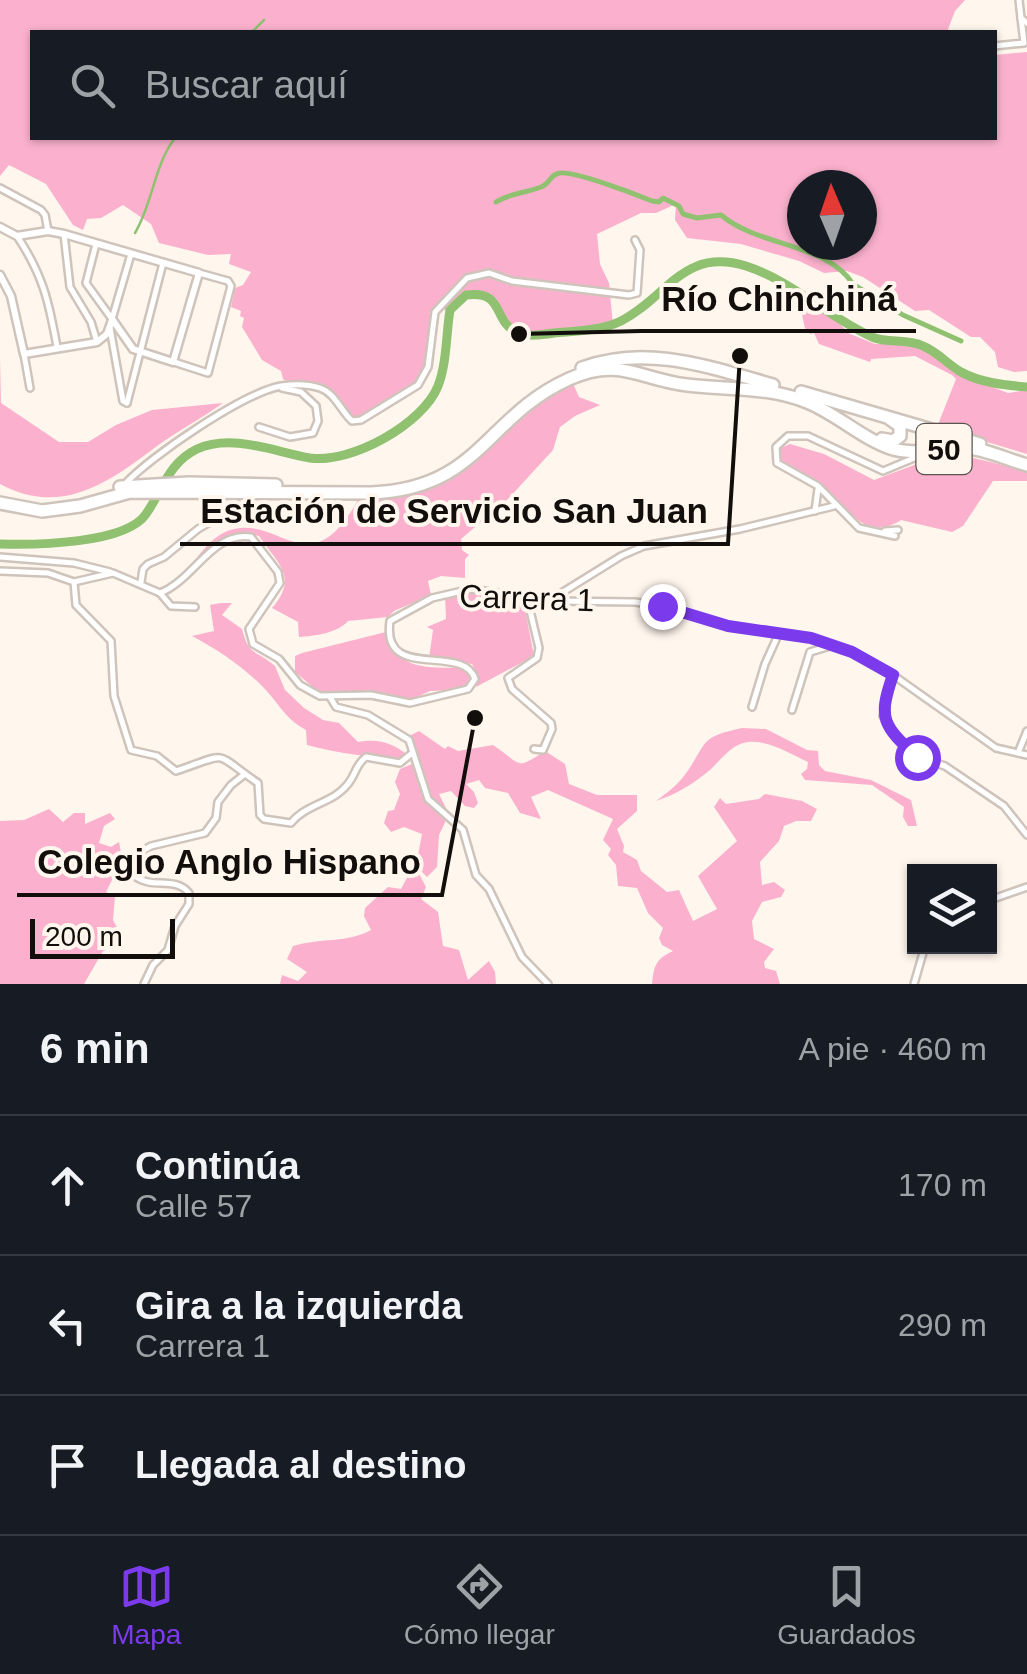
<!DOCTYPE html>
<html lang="es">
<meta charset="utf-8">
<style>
body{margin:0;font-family:Helvetica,sans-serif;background:#20242c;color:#f1f3f6}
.controls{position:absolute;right:30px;bottom:30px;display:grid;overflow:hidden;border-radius:0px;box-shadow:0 2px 8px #0004}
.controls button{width:90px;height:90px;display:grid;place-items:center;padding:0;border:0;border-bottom:2px solid #363941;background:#171b24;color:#f1f3f6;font:50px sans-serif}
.compass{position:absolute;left:787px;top:170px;width:90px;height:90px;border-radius:50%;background:#171b24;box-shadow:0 2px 8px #0004;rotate:358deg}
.scale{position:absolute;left:30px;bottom:25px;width:145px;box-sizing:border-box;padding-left:10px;border:5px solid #120e0b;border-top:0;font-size:28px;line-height:35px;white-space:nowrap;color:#120e0b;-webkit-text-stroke:8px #fff6ed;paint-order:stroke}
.stop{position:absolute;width:30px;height:30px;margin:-22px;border:8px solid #7c3aed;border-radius:50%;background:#fff}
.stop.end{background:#7c3aed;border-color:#fff;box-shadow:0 2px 10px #0008}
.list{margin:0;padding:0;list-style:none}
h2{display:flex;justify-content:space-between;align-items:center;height:130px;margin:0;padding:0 40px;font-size:42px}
h2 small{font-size:32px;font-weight:400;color:#9ea1a6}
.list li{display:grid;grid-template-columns:65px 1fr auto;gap:30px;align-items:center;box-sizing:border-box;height:140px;padding:0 40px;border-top:2px solid #363941}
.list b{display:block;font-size:38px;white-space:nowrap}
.list p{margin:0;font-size:32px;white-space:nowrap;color:#9ea1a6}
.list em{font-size:32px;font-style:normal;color:#9ea1a6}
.icon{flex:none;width:55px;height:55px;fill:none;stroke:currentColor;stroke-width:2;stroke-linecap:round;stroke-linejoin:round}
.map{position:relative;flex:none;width:1027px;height:984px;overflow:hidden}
.search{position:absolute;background:#171b24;box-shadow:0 2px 8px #0004;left:30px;right:30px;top:30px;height:110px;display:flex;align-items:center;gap:25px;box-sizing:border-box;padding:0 35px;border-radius:0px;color:#9ea1a6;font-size:38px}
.sheet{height:550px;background:#171b24}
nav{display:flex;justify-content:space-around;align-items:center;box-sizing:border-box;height:140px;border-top:2px solid #363941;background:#171b24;font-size:28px;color:#9ea1a6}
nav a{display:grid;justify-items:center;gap:5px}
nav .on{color:#7c3aed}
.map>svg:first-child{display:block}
.green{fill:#fbb1cd;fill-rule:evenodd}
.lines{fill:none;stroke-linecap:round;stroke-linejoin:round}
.stream{stroke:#8fc171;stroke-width:2.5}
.canal{stroke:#8fc171;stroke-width:5}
.river{stroke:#8fc171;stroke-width:9}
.minor-casing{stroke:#cfc4bb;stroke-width:10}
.tertiary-casing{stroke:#cfc4bb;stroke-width:11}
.trunk-casing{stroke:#cfc4bb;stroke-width:16}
.minor{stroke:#fff;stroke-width:5}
.tertiary{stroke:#fff;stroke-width:6}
.trunk{stroke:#fff;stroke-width:11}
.route{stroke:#7c3aed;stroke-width:12}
.labels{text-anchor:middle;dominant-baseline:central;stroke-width:8;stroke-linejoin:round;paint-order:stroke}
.shield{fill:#fff6ed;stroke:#59544f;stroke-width:2.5}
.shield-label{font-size:30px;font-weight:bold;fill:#120e0b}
.street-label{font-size:32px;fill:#120e0b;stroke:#fff6ed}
.leader{fill:none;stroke:#120e0b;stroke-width:4}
.callout-dot{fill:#120e0b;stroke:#fff6ed;stroke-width:4}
.callout-label{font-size:35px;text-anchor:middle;font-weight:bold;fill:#120e0b;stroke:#fff6ed;stroke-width:8;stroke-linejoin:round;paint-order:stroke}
</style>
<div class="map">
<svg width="1027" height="984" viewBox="0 0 1027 984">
<rect width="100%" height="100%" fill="#fff6ed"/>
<g class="green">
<path d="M0 0H965L955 11 947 32H32V138H994L995 55 1027 52V371L1014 372 998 367 995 352 980 337H971L929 310 915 311 863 277 847 271 824 273 799 261 741 244 687 238 675 220 676 204 656 213H641L597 234 600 264 609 283 613 325C590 329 540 341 519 333 492 324 506 290 466 295L450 310H436L425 378 417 387 365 422H357L327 391 289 383 283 379 281 371 262 360 242 327 244 318 240 316 241 311 231 307 235 288 243 285 251 272 229 264 231 254 208 255 159 243 151 224 123 205 101 218 87 219 83 230 73 225 46 184 9 165 0 176ZM802 185H862V245H802Z"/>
<polygon points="780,293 799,299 837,320 848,333 875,344 909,344 931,352 958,374 1008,393 1027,390 1027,454 937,427 956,379 952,375 915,356 871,359 870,362 819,344 814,333 810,334 805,328 800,306 778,299"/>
<path d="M0 359 1 403 59 442H88L116 425 152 410 223 403C202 418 178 431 157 446 108 483 61 517 0 484Z"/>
<path d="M572 381 579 397 600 405 575 416 560 427 553 450 508 499 461 539 462 550 469 555 465 559V578L441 576 428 581 431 595 394 611 388 617 348 621C338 633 314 636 299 637L298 622 272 608C299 577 278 564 259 536 222 528 218 549 191 565 201 553 210 539 225 532 278 509 308 592 359 498L411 493 444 480 521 414Z"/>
<path d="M790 444 824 454 874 480 949 452 1027 471V481H993L963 526 952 532 901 520C862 545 847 503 821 484 808 474 792 470 779 459L781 448Z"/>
<polygon points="471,591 523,599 534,656 476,687 479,678 472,664 429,658 433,630 427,627 446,619 445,596"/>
<path d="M221 603H232L222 615 242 629C249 657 257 650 275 666L285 690 304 708 323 720 339 723 358 742C379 738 393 743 409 756L401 761C369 756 339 754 307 745L306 730C285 719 278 702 262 686 241 665 218 650 192 636L214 631 210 605Z"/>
<path d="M386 632C399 672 427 667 463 668L469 673V683L454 690 430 691 413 699 372 692 320 693 295 672V656L302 653Z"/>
<path d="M742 728 766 729 807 750 818 751 819 765 825 771 871 780 911 800 917 826H908L903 817 904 807 872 785 805 780 801 774 807 769 808 762C790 754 769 740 748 742 729 744 719 764 705 774 690 786 674 795 656 801 667 793 679 784 687 772 708 741 700 737 742 728Z"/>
<path d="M419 731 445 749 448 746 458 751 493 745C524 766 515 770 545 751L565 764 569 784 597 795H637V811L617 829 624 846 623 852 637 860 641 871 667 892 679 890 693 921 717 909 698 876 737 841 714 807 720 798 726 804 759 799 765 794 802 801 817 809 811 821H796L784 826 779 841 760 862 762 885 774 882 785 890 781 897 762 902 752 921 754 939 774 949 764 962 765 968 776 971 780 984H652C654 965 656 959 673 951L662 945 659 938 663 928 648 913 637 888 618 886 616 865 608 855 611 849 603 840 613 819 548 790 531 797 541 819 520 813 508 793 485 788 479 780 466 784 474 792 478 803 474 808 465 806 451 791 439 794 449 814 439 835 437 867 427 877 416 866 422 834 404 827 391 832 384 823 388 811 394 810 400 794 395 782 400 769 412 764 413 756 407 737Z"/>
<polygon points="49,809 63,822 74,813 85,813 85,824 110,813 115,819 104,826 99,843 111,847 119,842 123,863 128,865 132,862 135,878 124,884 113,878 106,892 115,896 113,920 123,939 117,947 103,951 84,984 0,984 0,821 24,820"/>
<path d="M411 870H417L426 887 421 899 438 912 443 946 459 950 468 980 489 961 495 972 496 984H280L282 975 298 981 307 972 287 959 293 946C319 938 349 943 371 930L364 916 365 908 388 887 401 889Z"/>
</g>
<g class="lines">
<g class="stream">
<polyline points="252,32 264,20"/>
<path d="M135 233C153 203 154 165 175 138"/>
</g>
<path class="canal" d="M496 202C510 193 526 193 541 187 550 184 550 174 560 173 575 171 635 194 652 201L659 202 663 198 679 206 683 214 697 218 721 215C759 247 826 243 853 284L903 315 961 341"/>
<path class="river" d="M0 544C35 545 126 544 146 514 163 490 168 463 197 449 232 433 275 452 310 458 351 464 423 424 438 386 447 363 446 334 450 310L466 295C505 290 492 320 516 332 527 337 541 335 554 333 575 331 601 331 621 321 668 297 683 247 746 266 792 281 828 317 872 337 889 344 906 338 923 346 938 352 947 364 961 372 981 383 1005 385 1027 387"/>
<defs>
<g id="minor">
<polyline points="1019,0 1021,18 1027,23"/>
<polyline points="994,46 1024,43 1021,18"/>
<polyline points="0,188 41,210 45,215 48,231"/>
<polyline points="64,234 70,287 91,322 97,342"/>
<path d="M17 236C43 275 49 302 57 347"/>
<polyline points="96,244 86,283 112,319"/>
<polyline points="112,319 131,254"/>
<polyline points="110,328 123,401 127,403"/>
<polyline points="24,354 30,388"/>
<polyline points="174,362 208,373 231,286 228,281 199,273"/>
<polyline points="127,403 163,263"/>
<polyline points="259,427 290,437 313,433 318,421 316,406 301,392 282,388"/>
<path d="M124 485C151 456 243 393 281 386 294 384 308 384 320 388 335 393 341 411 352 421L361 420 418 385 428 367 435 312 467 278 489 273 512 281 629 295 637 293 640 250 635 240"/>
<polyline points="815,511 818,489"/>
<polyline points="885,531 898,530"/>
<polyline points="895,536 859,528 818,486 777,463 776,447 788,436 808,436 883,471 919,456"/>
<polyline points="0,557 74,563 110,572"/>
<path d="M0 571 48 573 74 582 113 573 160 593C194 580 212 531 251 537L278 572 280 583 249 629 253 644 279 659 300 685 320 696 371 695 410 703 468 689 475 679C463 642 381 683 390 621L432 598 471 589 550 601 635 602 662 606 728 626 811 638 853 652 893 675 996 748 1027 755"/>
<path d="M74 582 76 605 111 641 114 696 131 750 157 756 176 771C232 752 211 751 258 783L260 815 264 819 291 823C306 804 333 803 347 785 356 775 355 765 366 757L400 763 411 754"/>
<polyline points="141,582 143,569 148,564 164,557 198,529 254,496"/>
<polyline points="160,593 171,606 195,607"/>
<polyline points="527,598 539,648 537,658 508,678 512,689 551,723 552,729 543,750 534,749"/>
<polyline points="550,600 621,556 644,546 740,529 834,506"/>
<polyline points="893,675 883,716 892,733 917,757 945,766 1004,806 1027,835"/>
<polyline points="330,697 336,707 368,715 409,740 428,799 463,830 476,875 489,889 522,957 548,984"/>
<polyline points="752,707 765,664 779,633"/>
<polyline points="792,710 810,652 830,646"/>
<polyline points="1018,753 1027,731"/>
<polyline points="990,900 1027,887"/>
<path d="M144 984 153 965 168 950 175 926 189 904V893C175 876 153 889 136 877L134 863 144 850 151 846 205 833 216 818 218 802 231 785 245 774"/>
<polyline points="914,984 925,946"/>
</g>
<g id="tertiary">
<polyline points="0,227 17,236 48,231 64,234 199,273 173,362 133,349 112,319"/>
<polyline points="0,275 11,296 24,354 97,342 107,334 112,320"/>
</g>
<g id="trunk">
<path d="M582 368C647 344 709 367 773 385"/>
<polyline points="801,392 980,444"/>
<polyline points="882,439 893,441 900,436 900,426 890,419"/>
<polyline points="120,487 189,483 276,485"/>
<path d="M0 503 42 511 80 506 130 492 371 493C480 489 485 417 569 379 620 356 641 380 687 385 728 390 767 386 807 402 837 414 862 439 893 449 917 456 937 447 961 447 983 448 1006 459 1027 465"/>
</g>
</defs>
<use href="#minor" class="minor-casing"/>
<use href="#tertiary" class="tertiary-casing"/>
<use href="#trunk" class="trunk-casing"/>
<use href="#minor" class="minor"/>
<use href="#tertiary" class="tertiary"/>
<use href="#trunk" class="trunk"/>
</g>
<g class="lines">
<path class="route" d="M662 606 728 626 811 638 852 652 893 675C877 720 884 726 917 757"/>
</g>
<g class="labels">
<rect class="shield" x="916.5" y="424" width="55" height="50" rx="8"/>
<g class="shield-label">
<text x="944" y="449">50</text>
</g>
<g class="street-label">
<text transform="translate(527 598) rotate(2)">Carrera 1</text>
</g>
</g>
<path class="leader" d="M519 334L641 331H916M740 356L728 544H180M475 718L442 895H17"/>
<g class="callout-dot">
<circle cx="519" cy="334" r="10"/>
<circle cx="740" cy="356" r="10"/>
<circle cx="475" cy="718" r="10"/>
</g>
<g class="callout-label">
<text x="779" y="311">Río Chinchiná</text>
<text x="454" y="523">Estación de Servicio San Juan</text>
<text x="229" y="874">Colegio Anglo Hispano</text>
</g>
</svg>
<div class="controls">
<button><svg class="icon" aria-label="layers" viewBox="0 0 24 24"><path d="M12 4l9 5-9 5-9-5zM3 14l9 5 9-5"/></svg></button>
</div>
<svg class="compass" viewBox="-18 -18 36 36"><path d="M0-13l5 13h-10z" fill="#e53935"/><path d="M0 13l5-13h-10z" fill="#9ea1a6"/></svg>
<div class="scale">200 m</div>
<div class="stop" style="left:917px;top:757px"></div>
<div class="stop end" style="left:662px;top:606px"></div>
<div class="search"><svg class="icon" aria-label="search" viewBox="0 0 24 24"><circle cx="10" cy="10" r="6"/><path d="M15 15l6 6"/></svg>Buscar aquí</div>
</div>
<section class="sheet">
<h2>6 min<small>A pie · 460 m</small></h2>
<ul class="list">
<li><svg class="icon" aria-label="ahead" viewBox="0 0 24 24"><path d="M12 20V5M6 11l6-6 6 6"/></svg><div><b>Continúa</b><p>Calle 57</p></div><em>170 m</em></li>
<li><svg class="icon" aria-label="left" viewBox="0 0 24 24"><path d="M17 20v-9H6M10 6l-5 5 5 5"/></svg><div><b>Gira a la izquierda</b><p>Carrera 1</p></div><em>290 m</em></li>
<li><svg class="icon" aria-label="arrive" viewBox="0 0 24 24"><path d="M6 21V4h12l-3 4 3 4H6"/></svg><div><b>Llegada al destino</b></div></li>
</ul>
</section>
<nav>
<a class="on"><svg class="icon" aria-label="map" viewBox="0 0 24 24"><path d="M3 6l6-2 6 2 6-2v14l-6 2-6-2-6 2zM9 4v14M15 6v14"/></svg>Mapa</a>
<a><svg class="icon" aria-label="directions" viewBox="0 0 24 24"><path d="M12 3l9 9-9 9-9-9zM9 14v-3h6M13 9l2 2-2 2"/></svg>Cómo llegar</a>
<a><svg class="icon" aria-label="saved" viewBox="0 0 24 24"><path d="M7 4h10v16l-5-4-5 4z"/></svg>Guardados</a>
</nav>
